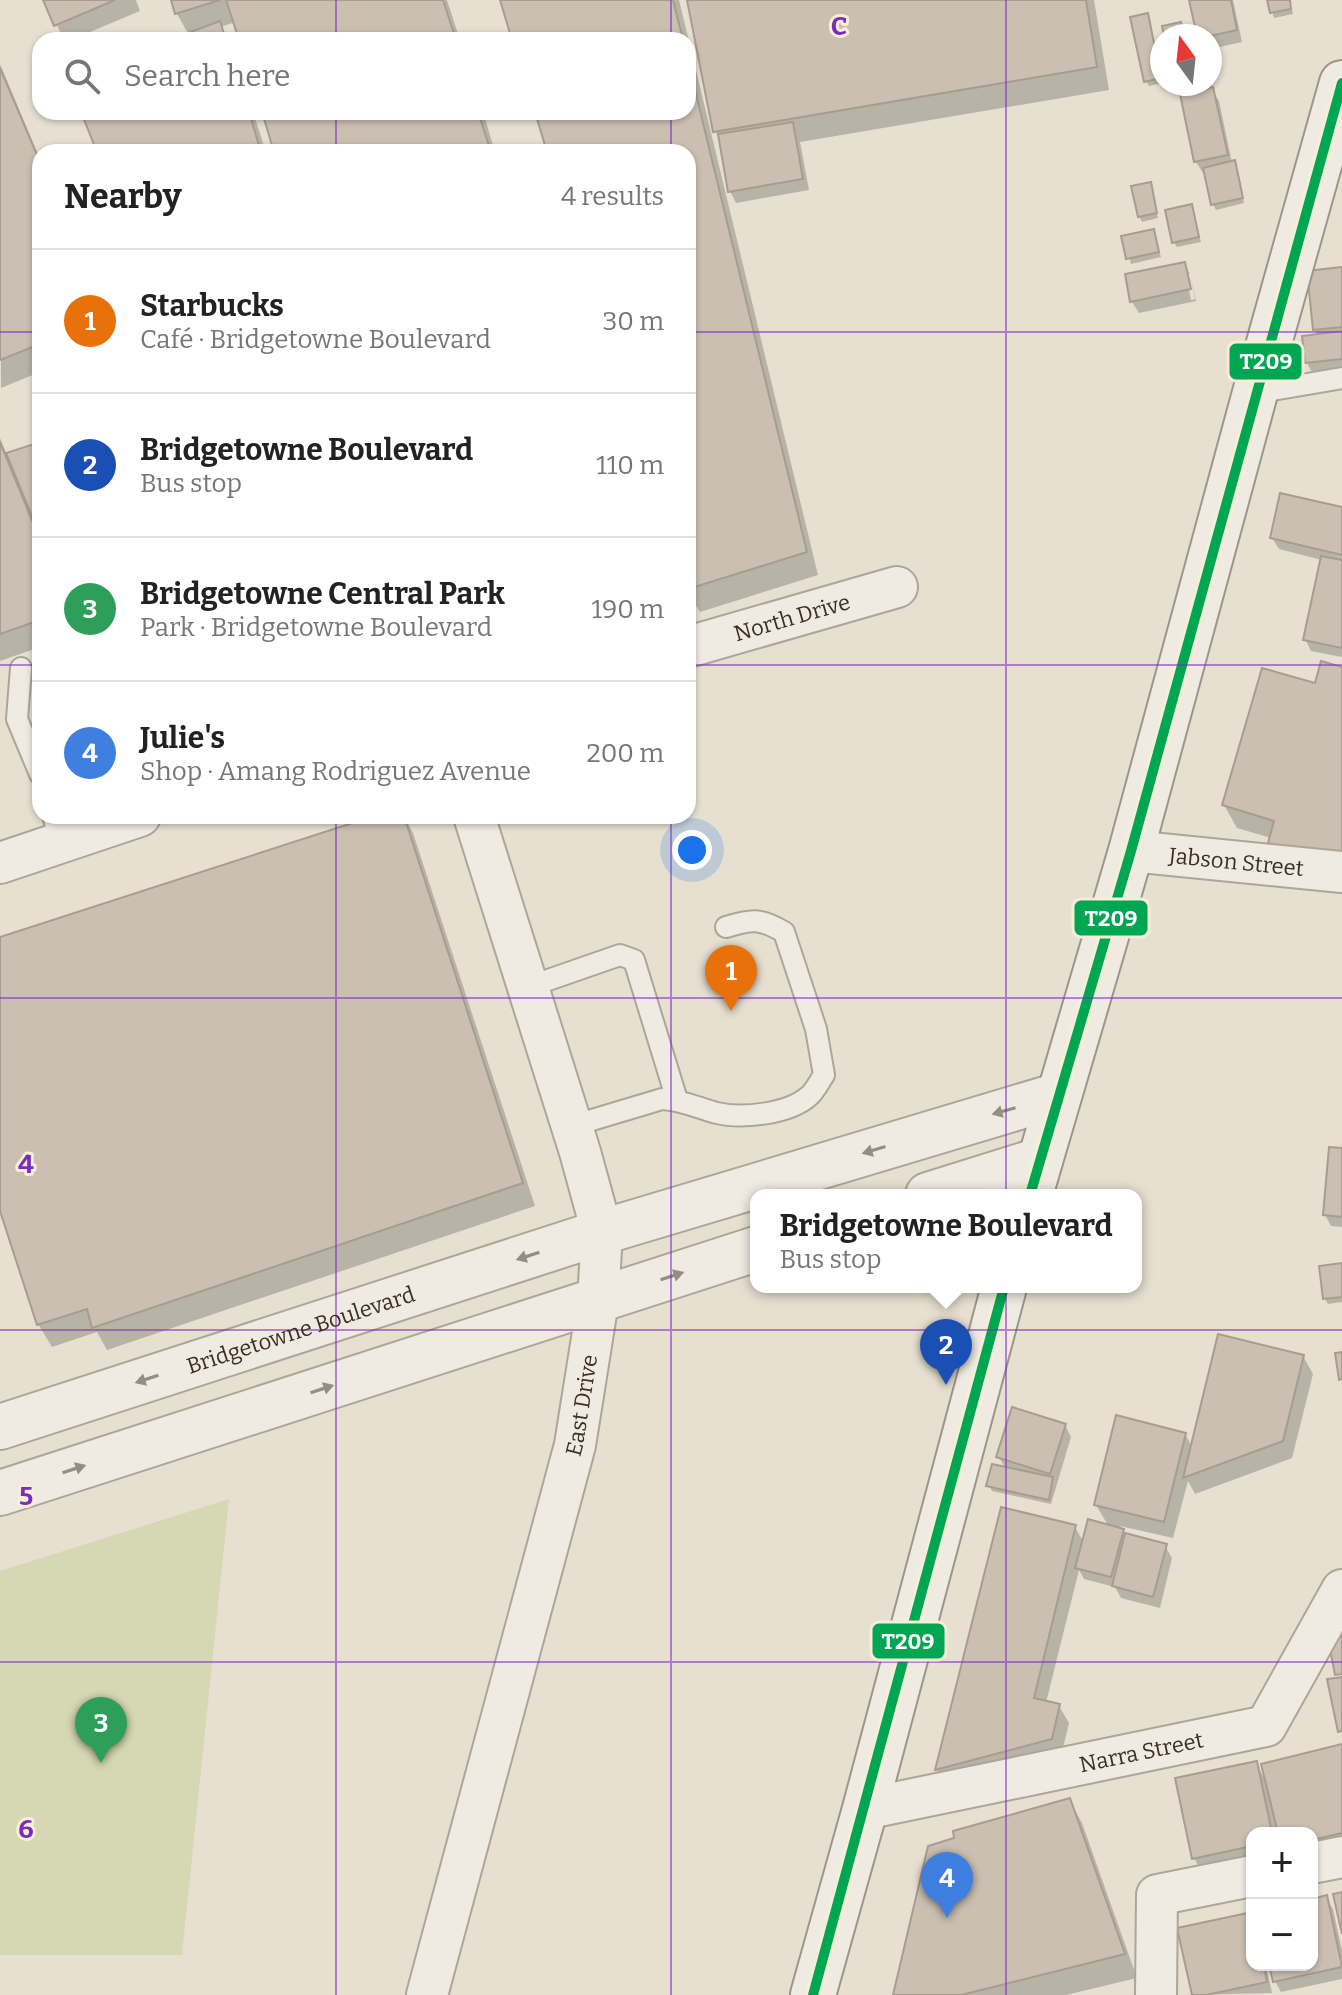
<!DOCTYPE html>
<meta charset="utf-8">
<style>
body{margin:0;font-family:Bitter,serif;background:#f2f2f2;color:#222}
.controls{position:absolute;right:24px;bottom:24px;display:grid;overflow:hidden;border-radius:16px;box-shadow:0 2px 6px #0004}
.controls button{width:72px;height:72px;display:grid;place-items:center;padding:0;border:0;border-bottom:2px solid #e0e0e0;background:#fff;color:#222;font:40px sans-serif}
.compass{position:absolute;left:1150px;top:24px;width:72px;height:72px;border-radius:50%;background:#fff;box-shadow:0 2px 6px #0004;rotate:345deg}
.you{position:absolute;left:692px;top:850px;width:28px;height:28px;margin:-20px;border:6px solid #fff;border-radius:50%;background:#1a73e8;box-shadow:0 0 0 12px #1a73e833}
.badge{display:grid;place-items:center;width:52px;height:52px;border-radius:50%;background:#0f766e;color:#fff;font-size:26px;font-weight:700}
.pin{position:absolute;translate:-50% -66px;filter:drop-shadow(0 2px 4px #0008)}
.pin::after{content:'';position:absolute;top:42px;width:28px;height:24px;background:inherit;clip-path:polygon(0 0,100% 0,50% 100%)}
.popup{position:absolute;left:750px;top:1189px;width:392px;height:104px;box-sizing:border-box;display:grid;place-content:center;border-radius:16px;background:#fff;filter:drop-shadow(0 2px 6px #0005);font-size:26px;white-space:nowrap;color:#767676}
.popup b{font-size:30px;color:#222}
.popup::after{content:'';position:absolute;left:50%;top:100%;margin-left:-16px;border:16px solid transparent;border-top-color:#fff}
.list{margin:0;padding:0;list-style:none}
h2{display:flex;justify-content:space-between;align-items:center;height:104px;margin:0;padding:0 32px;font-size:34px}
h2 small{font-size:26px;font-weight:400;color:#767676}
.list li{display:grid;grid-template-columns:52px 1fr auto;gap:24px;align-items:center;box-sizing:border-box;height:144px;padding:0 32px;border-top:2px solid #e0e0e0}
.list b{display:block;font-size:30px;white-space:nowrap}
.list p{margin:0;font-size:26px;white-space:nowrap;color:#767676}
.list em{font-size:26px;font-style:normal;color:#767676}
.icon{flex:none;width:44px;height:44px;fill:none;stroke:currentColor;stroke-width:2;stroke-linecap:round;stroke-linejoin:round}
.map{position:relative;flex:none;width:1342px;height:1995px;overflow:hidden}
.search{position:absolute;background:#fff;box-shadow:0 2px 6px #0004;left:32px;top:32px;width:664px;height:88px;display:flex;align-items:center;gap:20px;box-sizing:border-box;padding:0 28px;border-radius:24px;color:#767676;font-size:30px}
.panel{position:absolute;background:#fff;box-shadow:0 2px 6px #0004;left:32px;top:144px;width:664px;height:680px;border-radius:24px}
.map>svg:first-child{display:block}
.green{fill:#d6d7b3}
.shadow{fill:#0003}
.building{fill:#cbbfb2;stroke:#a89c90;stroke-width:2}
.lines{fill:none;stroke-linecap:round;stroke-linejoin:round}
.service-casing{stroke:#ada599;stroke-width:24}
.minor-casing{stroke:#ada599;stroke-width:44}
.tertiary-casing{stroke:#ada599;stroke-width:48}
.secondary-casing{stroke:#9c958a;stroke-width:48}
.service{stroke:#efebe3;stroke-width:20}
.minor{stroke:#efebe3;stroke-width:40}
.tertiary{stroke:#efebe3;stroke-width:44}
.secondary{stroke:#efebe3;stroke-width:44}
.bus-1-casing{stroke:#f7eed8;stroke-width:16}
.bus-1{stroke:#00a651;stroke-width:10}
.oneway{fill:#968c82}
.grid{fill:none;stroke:#7b2cbf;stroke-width:2;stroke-opacity:0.55}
.labels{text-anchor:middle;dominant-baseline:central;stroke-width:6;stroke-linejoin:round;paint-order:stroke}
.street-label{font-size:22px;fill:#3d2e20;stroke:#f7eed8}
.grid-label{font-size:26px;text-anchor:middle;font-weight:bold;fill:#7b2cbf;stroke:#f7eed8;stroke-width:6;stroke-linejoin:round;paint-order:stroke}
.line-badge{stroke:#f7eed8;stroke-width:3}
.badge-label{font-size:22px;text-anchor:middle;font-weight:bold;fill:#fff}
</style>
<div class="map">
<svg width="1342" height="1995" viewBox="0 0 1342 1995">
<rect width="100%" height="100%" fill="#e7e0d1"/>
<polygon class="green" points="229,1499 182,1955 0,1955 0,1571"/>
<g class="shadow">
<polygon points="45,0 136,0 140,11 71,40 64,40"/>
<polygon points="173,0 447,0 460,40 241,40 235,22 221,27 229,40 175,40 189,35 177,14"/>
<polygon points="502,0 679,0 818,575 700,612 688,592 688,152 549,152 537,112 688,112 688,40 514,40"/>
<polygon points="689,0 1094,0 1109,90 800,142 809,190 736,203 730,191 721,141 715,131"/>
<polygon points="1191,0 1233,0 1242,42 1210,49 1210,36 1199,36"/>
<polygon points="1269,0 1290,0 1293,14 1274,18"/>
<polygon points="1147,16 1162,79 1162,83 1149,86 1146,81"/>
<polygon points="0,64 40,159 40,372 1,388"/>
<polygon points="1177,84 1195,84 1197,93 1212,90 1219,101 1232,163 1237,168 1244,203 1216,210 1213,204 1206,172 1203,173 1196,162 1181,93"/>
<polygon points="83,112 253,112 266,152 99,152"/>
<polygon points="264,112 483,112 495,152 276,152"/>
<polygon points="1150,184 1158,218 1142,222 1139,216"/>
<polygon points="1191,206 1201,242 1177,247 1174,242"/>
<polygon points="1153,231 1161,257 1131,264 1124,237"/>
<polygon points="1184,264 1190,274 1186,274 1191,300 1195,299 1190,274 1196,301 1139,313 1132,302 1127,276"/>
<polygon points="1342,269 1342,371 1313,374 1307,363 1319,336 1315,330"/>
<polygon points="0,438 7,455 40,444 40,647 0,661"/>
<polygon points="1342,509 1342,657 1311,651 1305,639 1322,560 1279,549 1272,538"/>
<polygon points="1342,669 1283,866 1270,843 1271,838 1237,828 1224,805 1317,685"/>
<polygon points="381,816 404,816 413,833 535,1206 107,1350 97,1332 52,1347 38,1324 0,1204 0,939"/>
<polygon points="1342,1150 1342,1227 1331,1226 1325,1215"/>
<polygon points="1342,1265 1342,1302 1328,1304 1325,1299"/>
<polygon points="1303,1356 1313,1374 1292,1458 1195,1494 1188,1481 1173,1538 1120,1526 1126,1536 1165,1546 1172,1558 1160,1608 1121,1598 1115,1587 1084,1579 1079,1570 1046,1703 1059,1706 1069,1723 1061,1756 947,1787 937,1770 1003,1509 1075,1527 1084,1543 1109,1527 1096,1505 1185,1434 1193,1448"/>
<polygon points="1065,1425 1071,1437 1051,1504 992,1491 989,1486 1006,1469 998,1456"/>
<polygon points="1342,1746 1342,1853 1312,1860 1312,1833 1252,1833 1252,1866 1204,1876 1194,1858 1256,1763 1266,1782"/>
<polygon points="1069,1800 1082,1823 1137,1978 1066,1995 895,1995 956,1839"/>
<polygon points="1326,1898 1333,1909 1342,1951 1342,1979 1281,1992 1275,1981 1271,1965 1312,1965 1312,1901"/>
<polygon points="1252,1916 1252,1965 1266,1965 1272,1993 1194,1995"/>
</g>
<g class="building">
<polygon points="43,0 115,0 54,26"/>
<polygon points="171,0 220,0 175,14"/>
<polygon points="226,0 443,0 456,40 239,40"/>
<polygon points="500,0 673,0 683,40 512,40"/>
<polygon points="687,0 1086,0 1097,67 713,132"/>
<polygon points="1189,0 1231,0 1237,30 1210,36 1197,36"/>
<polygon points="1267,0 1290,0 1291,9 1270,13"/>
<polygon points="1148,13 1161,78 1144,82 1130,17"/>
<polygon points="220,21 226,40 169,40"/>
<polygon points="1181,22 1184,36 1164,36 1162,26"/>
<polygon points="688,61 807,552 688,589 688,152 547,152 535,112 688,112"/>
<polygon points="0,68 40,162 40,344 0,360"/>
<polygon points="1213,87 1228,155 1194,162 1180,94"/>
<polygon points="81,112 249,112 261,152 97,152"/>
<polygon points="262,112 478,112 491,152 274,152"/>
<polygon points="793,122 803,179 728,192 718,134"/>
<polygon points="1235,160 1243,198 1211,205 1203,168"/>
<polygon points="1151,182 1157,213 1138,217 1131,186"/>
<polygon points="1192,204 1199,237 1172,243 1165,210"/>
<polygon points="1154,229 1159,252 1126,259 1121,236"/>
<polygon points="1185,262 1191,289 1130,302 1125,274"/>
<polygon points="1342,267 1342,327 1313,330 1307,271"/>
<polygon points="1342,331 1342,359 1305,363 1302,336"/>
<polygon points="0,442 40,540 40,620 0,634"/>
<polygon points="40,442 40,536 6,453"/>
<polygon points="1280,493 1342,507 1342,555 1270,538"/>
<polygon points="1321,556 1342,560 1342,648 1303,640"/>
<polygon points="1321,661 1342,667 1342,864 1268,843 1274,821 1222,805 1262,668 1315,683"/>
<polygon points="374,816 404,816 523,1183 92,1328 87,1309 37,1325 0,1211 0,937"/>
<polygon points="1329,1147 1342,1148 1342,1217 1323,1215"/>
<polygon points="1342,1263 1342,1297 1323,1299 1319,1266"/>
<polygon points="1218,1334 1304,1355 1283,1441 1183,1478"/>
<polygon points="1342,1352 1342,1379 1339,1380 1335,1353"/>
<polygon points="1012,1407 1066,1424 1050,1474 996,1457"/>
<polygon points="1116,1415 1186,1433 1164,1522 1094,1505"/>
<polygon points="992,1464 1053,1477 1049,1500 986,1486"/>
<polygon points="1001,1507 1076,1525 1034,1698 1060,1704 1052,1739 935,1770"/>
<polygon points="1088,1519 1124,1529 1111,1577 1075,1568"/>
<polygon points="1125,1533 1167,1544 1153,1597 1112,1586"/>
<polygon points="1342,1609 1342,1674 1335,1675 1326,1628"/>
<polygon points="1342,1677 1342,1731 1338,1732 1327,1679"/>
<polygon points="1342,1744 1342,1833 1312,1840 1312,1833 1278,1833 1261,1764"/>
<polygon points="1257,1761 1272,1833 1252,1833 1252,1846 1192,1859 1175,1778"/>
<polygon points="1070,1798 1125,1954 961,1995 893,1995 928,1846 954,1838 953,1831"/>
<polygon points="1342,1892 1342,1934 1333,1894"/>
<polygon points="1327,1895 1342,1967 1273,1982 1269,1965 1312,1965 1312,1899"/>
<polygon points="1252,1912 1252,1965 1264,1965 1267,1982 1206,1995 1192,1995 1177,1928"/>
</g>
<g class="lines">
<defs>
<g id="service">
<polyline points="1255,393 1342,378"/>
<polyline points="21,668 17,719 40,774"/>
<polyline points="53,816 61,843"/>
<polyline points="528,987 620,955 634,960 677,1100"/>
<path d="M572 1126 662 1099C682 1100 698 1108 717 1113 742 1119 789 1114 809 1096 815 1091 819 1082 824 1075L816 1029 784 932C760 918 752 919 726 927"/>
</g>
<g id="minor">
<path id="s1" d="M688 647 897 587"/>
<path id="s2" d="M1131 851 1342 872"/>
<polyline points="0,863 140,816"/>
<path id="s3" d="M865 1809 1266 1726 1342 1590"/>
<polyline points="1312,1863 1342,1857"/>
<path id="s4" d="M427 1995 575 1445 598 1301 602 1232 580 1152 474 816"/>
<polyline points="1156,1995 1157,1895 1252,1876"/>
</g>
<g id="tertiary">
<polyline points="928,1195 1040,1160"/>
<path id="s5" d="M0 1427 602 1232 1059 1095"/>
<polyline points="0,1493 756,1249"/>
</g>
<g id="secondary">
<polyline points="1030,1195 1131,851 1255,393 1342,83"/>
<polyline points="813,1995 865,1809 1004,1287"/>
</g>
</defs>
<use href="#service" class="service-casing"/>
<use href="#minor" class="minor-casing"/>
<use href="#tertiary" class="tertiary-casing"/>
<use href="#secondary" class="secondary-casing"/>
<use href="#service" class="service"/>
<use href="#minor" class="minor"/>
<use href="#tertiary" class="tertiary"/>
<use href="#secondary" class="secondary"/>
<defs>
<g id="bus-1">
<polyline points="1030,1195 1131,851 1342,83"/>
<polyline points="813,1995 1004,1287"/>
</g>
</defs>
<use href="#bus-1" class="bus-1-casing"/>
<use href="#bus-1" class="bus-1"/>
</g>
<defs><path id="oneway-solid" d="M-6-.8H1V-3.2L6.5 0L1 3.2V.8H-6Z" transform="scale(2)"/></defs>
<g class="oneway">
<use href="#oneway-solid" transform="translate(1004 1111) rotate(164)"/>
<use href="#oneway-solid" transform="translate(874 1150) rotate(163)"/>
<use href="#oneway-solid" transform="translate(528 1256) rotate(162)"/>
<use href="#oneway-solid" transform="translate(672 1276) rotate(-18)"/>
<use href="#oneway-solid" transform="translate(147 1379) rotate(162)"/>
<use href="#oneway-solid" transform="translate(322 1389) rotate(-18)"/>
<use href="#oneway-solid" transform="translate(74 1469) rotate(-18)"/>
</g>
<path class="grid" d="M336 0V40M671 0V40M1006 0V1995M336 112V152M671 112V152M0 332H40M688 332H1342M0 665H40M688 665H1342M336 816V1995M671 816V1995M0 998H1342M0 1330H1342M0 1662H1342"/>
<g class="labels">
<g class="street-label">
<text stroke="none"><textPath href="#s1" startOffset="108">North Drive</textPath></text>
<text stroke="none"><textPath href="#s2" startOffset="106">Jabson Street</textPath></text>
<text stroke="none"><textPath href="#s5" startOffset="316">Bridgetowne Boulevard</textPath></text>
<text stroke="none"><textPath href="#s4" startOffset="610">East Drive</textPath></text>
<text stroke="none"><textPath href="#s3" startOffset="282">Narra Street</textPath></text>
</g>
</g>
<g class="grid-label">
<text x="839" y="35">C</text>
<text x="26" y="1173">4</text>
<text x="26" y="1505">5</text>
<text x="26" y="1838">6</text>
</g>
<g class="line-badge">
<rect x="1228" y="342" width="75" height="39" rx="8" fill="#00a651"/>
<rect x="1073" y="899" width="76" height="38" rx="8" fill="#00a651"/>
<rect x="871" y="1622" width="75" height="38" rx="8" fill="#00a651"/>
</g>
<g class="badge-label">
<text x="1266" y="369">T209</text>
<text x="1111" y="926">T209</text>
<text x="908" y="1649">T209</text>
</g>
</svg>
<div class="controls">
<button>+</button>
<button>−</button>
</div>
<svg class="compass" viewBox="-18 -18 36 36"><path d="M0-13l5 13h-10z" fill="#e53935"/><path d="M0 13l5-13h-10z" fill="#767676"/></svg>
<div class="you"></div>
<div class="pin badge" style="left:731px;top:1011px;background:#e8710a">1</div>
<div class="pin badge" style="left:946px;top:1385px;background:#1a4fb4">2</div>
<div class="popup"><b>Bridgetowne Boulevard</b>Bus stop</div>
<div class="pin badge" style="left:101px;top:1763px;background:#2e9e5b">3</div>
<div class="pin badge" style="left:947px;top:1918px;background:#3f7fe0">4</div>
<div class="search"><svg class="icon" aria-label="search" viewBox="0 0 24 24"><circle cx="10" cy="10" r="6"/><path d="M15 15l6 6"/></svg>Search here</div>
<section class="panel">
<h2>Nearby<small>4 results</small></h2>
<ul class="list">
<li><span class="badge" style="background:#e8710a">1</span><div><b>Starbucks</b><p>Café · Bridgetowne Boulevard</p></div><em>30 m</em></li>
<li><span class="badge" style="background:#1a4fb4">2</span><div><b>Bridgetowne Boulevard</b><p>Bus stop</p></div><em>110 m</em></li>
<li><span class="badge" style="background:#2e9e5b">3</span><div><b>Bridgetowne Central Park</b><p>Park · Bridgetowne Boulevard</p></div><em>190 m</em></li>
<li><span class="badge" style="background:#3f7fe0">4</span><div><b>Julie's</b><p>Shop · Amang Rodriguez Avenue</p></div><em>200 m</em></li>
</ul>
</section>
</div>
